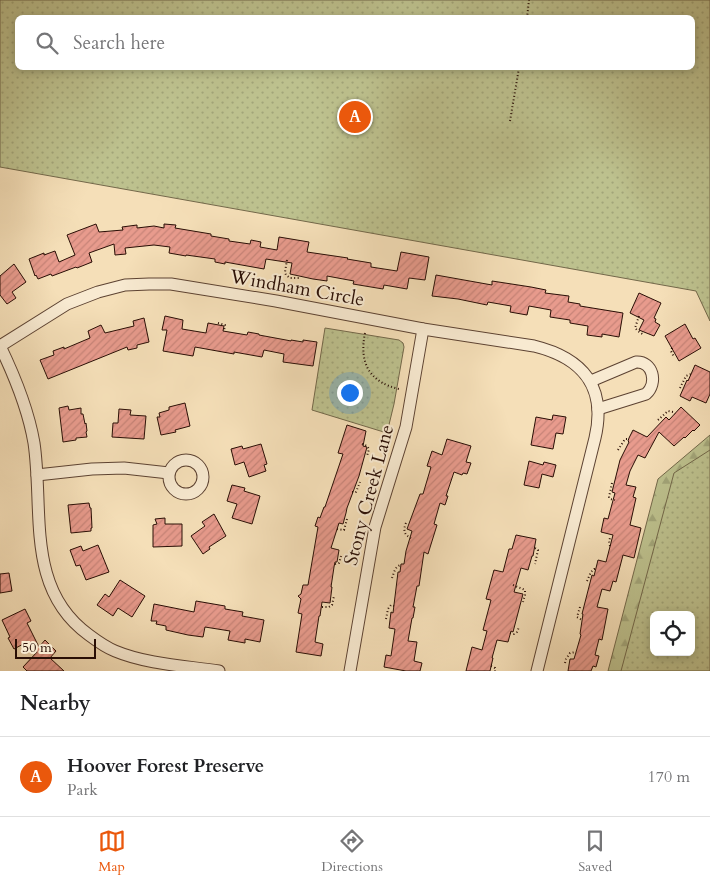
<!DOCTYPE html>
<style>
body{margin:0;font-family:Cardo,serif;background:#f2f2f2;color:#202124}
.controls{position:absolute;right:15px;bottom:15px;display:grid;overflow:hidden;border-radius:8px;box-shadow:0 2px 8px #0003}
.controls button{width:45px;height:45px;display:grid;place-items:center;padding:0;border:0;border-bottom:1px solid #e0e0e0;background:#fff;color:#202124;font:25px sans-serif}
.scale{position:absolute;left:15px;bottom:12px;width:81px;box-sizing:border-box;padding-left:5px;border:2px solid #290e05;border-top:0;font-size:14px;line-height:18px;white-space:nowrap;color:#290e05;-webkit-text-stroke:4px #f8ead1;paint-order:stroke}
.you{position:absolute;left:349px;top:392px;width:18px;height:18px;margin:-12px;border:4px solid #fff;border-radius:50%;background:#1a73e8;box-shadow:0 0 0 8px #1a73e833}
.badge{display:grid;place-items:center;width:32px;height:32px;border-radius:50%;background:#ea580c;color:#fff;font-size:16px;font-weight:700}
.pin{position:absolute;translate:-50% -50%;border:2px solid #fff;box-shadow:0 1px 5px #0006}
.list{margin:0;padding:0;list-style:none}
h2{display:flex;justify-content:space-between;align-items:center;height:65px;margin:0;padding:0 20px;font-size:21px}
h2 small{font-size:16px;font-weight:400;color:#757577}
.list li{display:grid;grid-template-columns:32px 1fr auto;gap:15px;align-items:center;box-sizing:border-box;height:80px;padding:0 20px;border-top:1px solid #e0e0e0}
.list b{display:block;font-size:19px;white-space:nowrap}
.list p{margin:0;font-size:16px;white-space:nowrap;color:#757577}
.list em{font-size:16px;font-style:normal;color:#757577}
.icon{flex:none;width:28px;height:28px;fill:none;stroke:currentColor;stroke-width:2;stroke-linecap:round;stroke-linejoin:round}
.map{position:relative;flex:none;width:710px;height:671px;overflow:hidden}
.search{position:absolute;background:#fff;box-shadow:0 2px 8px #0003;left:15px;right:15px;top:15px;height:55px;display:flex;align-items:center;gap:12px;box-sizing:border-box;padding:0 18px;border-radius:8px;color:#757577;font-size:19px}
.sheet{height:145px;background:#fff}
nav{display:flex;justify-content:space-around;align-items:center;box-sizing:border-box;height:70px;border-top:1px solid #e0e0e0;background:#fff;font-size:14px;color:#757577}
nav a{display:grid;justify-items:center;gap:2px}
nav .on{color:#ea580c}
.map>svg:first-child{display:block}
.forest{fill:url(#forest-firs);stroke:#73684a}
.park{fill:url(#park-dots);stroke:#73684a;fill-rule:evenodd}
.building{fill:url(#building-hatch);stroke:#290e05}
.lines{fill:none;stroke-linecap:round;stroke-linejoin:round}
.minor-casing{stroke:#5c4232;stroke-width:13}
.path{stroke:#290e05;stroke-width:2;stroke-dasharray:1 2.5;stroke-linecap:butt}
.minor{stroke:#f8ead1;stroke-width:11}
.labels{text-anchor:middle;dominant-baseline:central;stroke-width:4;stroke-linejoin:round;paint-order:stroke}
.street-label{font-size:19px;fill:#290e05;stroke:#f8ead1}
</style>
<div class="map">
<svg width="710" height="671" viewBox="0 0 710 671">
<defs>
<pattern id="forest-firs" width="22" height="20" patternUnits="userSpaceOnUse" patternTransform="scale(1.25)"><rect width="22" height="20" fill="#bdc18e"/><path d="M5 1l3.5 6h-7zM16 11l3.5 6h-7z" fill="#a2a579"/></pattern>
<pattern id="park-dots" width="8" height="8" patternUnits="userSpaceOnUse" patternTransform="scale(1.25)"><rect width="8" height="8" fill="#bdc18e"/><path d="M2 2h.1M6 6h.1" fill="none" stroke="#a2a579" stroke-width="1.8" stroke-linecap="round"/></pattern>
<pattern id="building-hatch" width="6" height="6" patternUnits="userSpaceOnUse" patternTransform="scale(1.25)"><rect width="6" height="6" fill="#e89b8d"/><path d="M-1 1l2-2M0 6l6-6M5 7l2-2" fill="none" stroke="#c78478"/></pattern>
</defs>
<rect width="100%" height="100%" fill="#f5dfb8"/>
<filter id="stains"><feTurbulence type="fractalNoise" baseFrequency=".004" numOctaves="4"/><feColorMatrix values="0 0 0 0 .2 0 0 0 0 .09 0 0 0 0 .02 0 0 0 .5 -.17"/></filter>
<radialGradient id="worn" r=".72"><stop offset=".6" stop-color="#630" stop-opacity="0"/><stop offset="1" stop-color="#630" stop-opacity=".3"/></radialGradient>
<polygon class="forest" points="710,435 710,624 691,615 654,615 654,652 677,671 608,671 658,479"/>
<g class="park">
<path d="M0 0H710V321L696 291 0 167ZM18 18H692V68H18Z"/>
<polygon points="325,328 399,340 403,343 404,347 394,404 387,433 312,410"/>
<path d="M710 450V671H621L674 473ZM654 615H691V652H654Z"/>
</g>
<g class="building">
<polygon points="96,224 99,232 123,230 122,227 137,225 137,228 154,226 164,228 164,224 176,225 175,228 211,234 211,236 229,239 229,241 250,244 251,240 261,242 260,247 277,250 279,237 309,242 307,252 348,258 347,259 371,263 371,267 397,271 401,252 429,257 425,280 409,278 407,289 384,285 383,289 353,284 354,281 327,276 327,281 313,279 290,274 292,263 266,259 264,269 225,262 225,264 215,262 215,259 186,255 186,256 169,253 170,247 154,245 125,248 126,254 115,255 114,244 89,253 92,262 77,268 76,267 52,276 51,274 38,279 36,275 35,276 29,259 44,253 44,255 55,251 59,262 75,255 67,235"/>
<polygon points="14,264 26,282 12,292 16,298 7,304 0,295 0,276"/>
<polygon points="436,275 492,285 492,281 531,287 546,290 545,293 569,296 568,302 580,304 580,306 623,313 619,337 602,334 602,337 587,335 588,326 570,323 570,320 550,317 551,310 529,306 527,315 510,312 511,306 488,302 487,305 458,299 432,296"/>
<polygon points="639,293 661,303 654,318 656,319 655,322 660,325 654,336 639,330 644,320 630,313"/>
<polygon points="165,316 183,320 182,329 206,333 208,323 224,326 223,331 247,335 248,332 259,334 259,335 286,340 291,341 291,340 303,342 303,340 317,342 313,366 283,362 284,354 264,350 262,357 234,352 234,354 195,347 193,356 163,351 167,330 162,330"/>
<polygon points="144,318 149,342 137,345 137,348 128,350 127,347 48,379 40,360 54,355 53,351 64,347 64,349 90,338 88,331 101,325 105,333 134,326 133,321"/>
<polygon points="685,324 693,339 695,338 701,348 679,361 665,336"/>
<polygon points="695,365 710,372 710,394 706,403 692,397 690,401 680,396 687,380 688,381"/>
<polygon points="185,403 190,426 175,430 176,432 161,435 157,417 160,417 159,413 169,410 169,407"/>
<polygon points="68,406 69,410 81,408 81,414 83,414 85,424 86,423 87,431 86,432 87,437 76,438 76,440 63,442 59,408"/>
<polygon points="681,407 700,425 694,431 693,430 685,438 684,437 674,446 659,432 645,458 638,455 630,471 626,485 636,487 633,497 636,498 630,525 641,528 634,558 623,555 616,582 613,581 610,591 602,589 597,607 608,609 602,640 599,639 595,655 599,656 596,667 593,666 591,671 568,671 570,659 574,659 581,635 580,634 583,614 582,614 592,575 594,576 598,560 606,562 613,535 601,532 604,518 608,519 615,493 612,492 620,460 629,442 628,441 629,438 633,430 647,437 666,417 669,420"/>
<polygon points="119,409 131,410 130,415 146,416 144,439 112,437 113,423 118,423"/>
<polygon points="553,415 566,417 563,434 556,433 553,449 531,445 536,417 552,420"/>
<polygon points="347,425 366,431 363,446 367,447 359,476 347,508 346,513 343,524 339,523 331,548 339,550 337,562 335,562 334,567 331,587 332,587 330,603 322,602 320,616 319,616 315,642 323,644 321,656 296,652 302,614 298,613 301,599 298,596 301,594 303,585 308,585 318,527 315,526 318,517 320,518 324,507 325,507 343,454 338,453"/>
<polygon points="447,439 471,446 466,462 471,463 467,474 463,473 462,475 454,472 446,496 448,496 445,505 440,503 434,524 437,525 428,554 424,552 419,586 417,586 413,607 415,607 413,618 412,618 408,641 417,642 414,661 422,663 420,671 406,671 384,667 386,655 391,656 395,629 389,628 391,612 393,613 398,572 400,572 401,564 404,564 406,551 412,531 407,529 420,494 423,494 431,467 427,466 432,451 442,455"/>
<polygon points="261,444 267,464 264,465 266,471 249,477 244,462 235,465 231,449 242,446 243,449"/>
<polygon points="529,461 543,465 544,462 556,465 553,477 542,474 539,488 524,485"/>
<polygon points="232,485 245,488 244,491 260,496 252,524 232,518 237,504 227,501"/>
<polygon points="89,503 90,508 91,508 92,528 91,528 91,531 71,533 68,505"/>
<polygon points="214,514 226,536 209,547 210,549 203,554 191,536 205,526 202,522"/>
<polygon points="165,518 165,524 182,524 182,546 153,547 153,525 157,524 155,519"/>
<polygon points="516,535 536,539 533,556 532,556 528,570 521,568 514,592 523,594 513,632 511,631 508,642 497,640 492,658 493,658 490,671 466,671 472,647 482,650 487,631 483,630 491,600 486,599 494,570 503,572 509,549 512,549"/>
<polygon points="98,545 109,572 86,580 80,565 76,566 70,550 81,546 83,551"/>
<polygon points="9,573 12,591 0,593 0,574"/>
<polygon points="120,580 145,596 132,617 118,608 113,616 97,605 105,594 109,597"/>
<polygon points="196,601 225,606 225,609 243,612 242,616 264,620 260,642 245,639 245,643 228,640 230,631 205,627 203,637 188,635 166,630 166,626 156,624 157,621 151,621 154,604 194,612"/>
<polygon points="25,609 31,621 27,623 39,647 45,640 56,651 50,658 64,671 27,671 23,667 37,652 27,642 14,649 8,638 10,637 2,620"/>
</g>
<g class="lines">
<defs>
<g id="minor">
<path d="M0 346 67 304 98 292 125 285 149 284H171L276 301 423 329 534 346C583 358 607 387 595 438L537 671"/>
<path d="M0 346C15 377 28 408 34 443 44 511 25 589 89 635 97 641 105 647 115 651 146 664 185 666 219 671"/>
<path d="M591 381 636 362C653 361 658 383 646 394L598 409"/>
<circle cx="186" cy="477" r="17"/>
<polyline points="37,475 92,469 124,468 169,473"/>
<polyline points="350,671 375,527 406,427 423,329"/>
</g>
</defs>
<use href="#minor" class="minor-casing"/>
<g class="path">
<polyline points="527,18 529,0"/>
<polyline points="510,121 519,68"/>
<polyline points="287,260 285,272 286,275 290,278 299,278"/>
<polyline points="639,316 635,328 638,331 644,335"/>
<polyline points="218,323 225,325 224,331"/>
<path d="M365 333C359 363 369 382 399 389"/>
<polyline points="672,348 671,351 674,357"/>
<polyline points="680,388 686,376 691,374"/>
<polyline points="658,420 668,411 673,412 675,414"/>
<polyline points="362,444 367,446 369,449 367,456"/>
<polyline points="618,450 625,439 629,439"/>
<polyline points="612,483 609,497 610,499 615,500"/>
<polyline points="352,492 356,492 360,482"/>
<path d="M406 523C403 530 404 535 411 538"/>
<polyline points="337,529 344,530 347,519"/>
<polyline points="610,546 609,541 610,538"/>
<polyline points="535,548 538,550 535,564"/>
<polyline points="335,564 339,563 341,556"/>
<path d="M392 578C394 573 395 566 401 565"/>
<polyline points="587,581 591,572 594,569 597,569"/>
<polyline points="513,585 525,590 525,595 523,602"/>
<polyline points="322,607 329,607 332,605 334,596"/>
<polyline points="580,607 577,617 582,620"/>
<polyline points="386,619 388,609 391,605 394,606"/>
<polyline points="510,633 514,634 517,632 519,627"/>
<polyline points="565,663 566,659 570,653 576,652"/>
<polyline points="491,666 495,668 495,671"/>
</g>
<use href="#minor" class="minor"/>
</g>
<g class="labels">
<g class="street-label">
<text transform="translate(297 288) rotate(10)">Windham Circle</text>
<text transform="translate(369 495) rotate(-75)">Stony Creek Lane</text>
</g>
</g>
<rect width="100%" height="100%" filter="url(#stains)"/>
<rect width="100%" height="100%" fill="url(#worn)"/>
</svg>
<div class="controls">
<button><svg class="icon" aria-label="locate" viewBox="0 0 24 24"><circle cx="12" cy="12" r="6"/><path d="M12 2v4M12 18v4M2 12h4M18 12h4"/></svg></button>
</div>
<div class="scale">50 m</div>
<div class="you"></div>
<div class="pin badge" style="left:355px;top:117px">A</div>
<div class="search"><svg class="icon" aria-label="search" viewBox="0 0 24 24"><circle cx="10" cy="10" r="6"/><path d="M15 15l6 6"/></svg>Search here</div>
</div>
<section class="sheet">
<h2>Nearby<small></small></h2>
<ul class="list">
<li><span class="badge">A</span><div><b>Hoover Forest Preserve</b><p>Park</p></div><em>170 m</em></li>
</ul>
</section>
<nav>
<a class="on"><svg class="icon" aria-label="map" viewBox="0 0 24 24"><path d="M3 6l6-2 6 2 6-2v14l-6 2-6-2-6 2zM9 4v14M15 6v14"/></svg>Map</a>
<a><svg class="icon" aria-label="directions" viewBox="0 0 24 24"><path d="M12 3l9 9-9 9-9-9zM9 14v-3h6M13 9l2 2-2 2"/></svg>Directions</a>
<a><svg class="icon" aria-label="saved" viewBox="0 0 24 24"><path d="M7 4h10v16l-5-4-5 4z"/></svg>Saved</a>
</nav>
